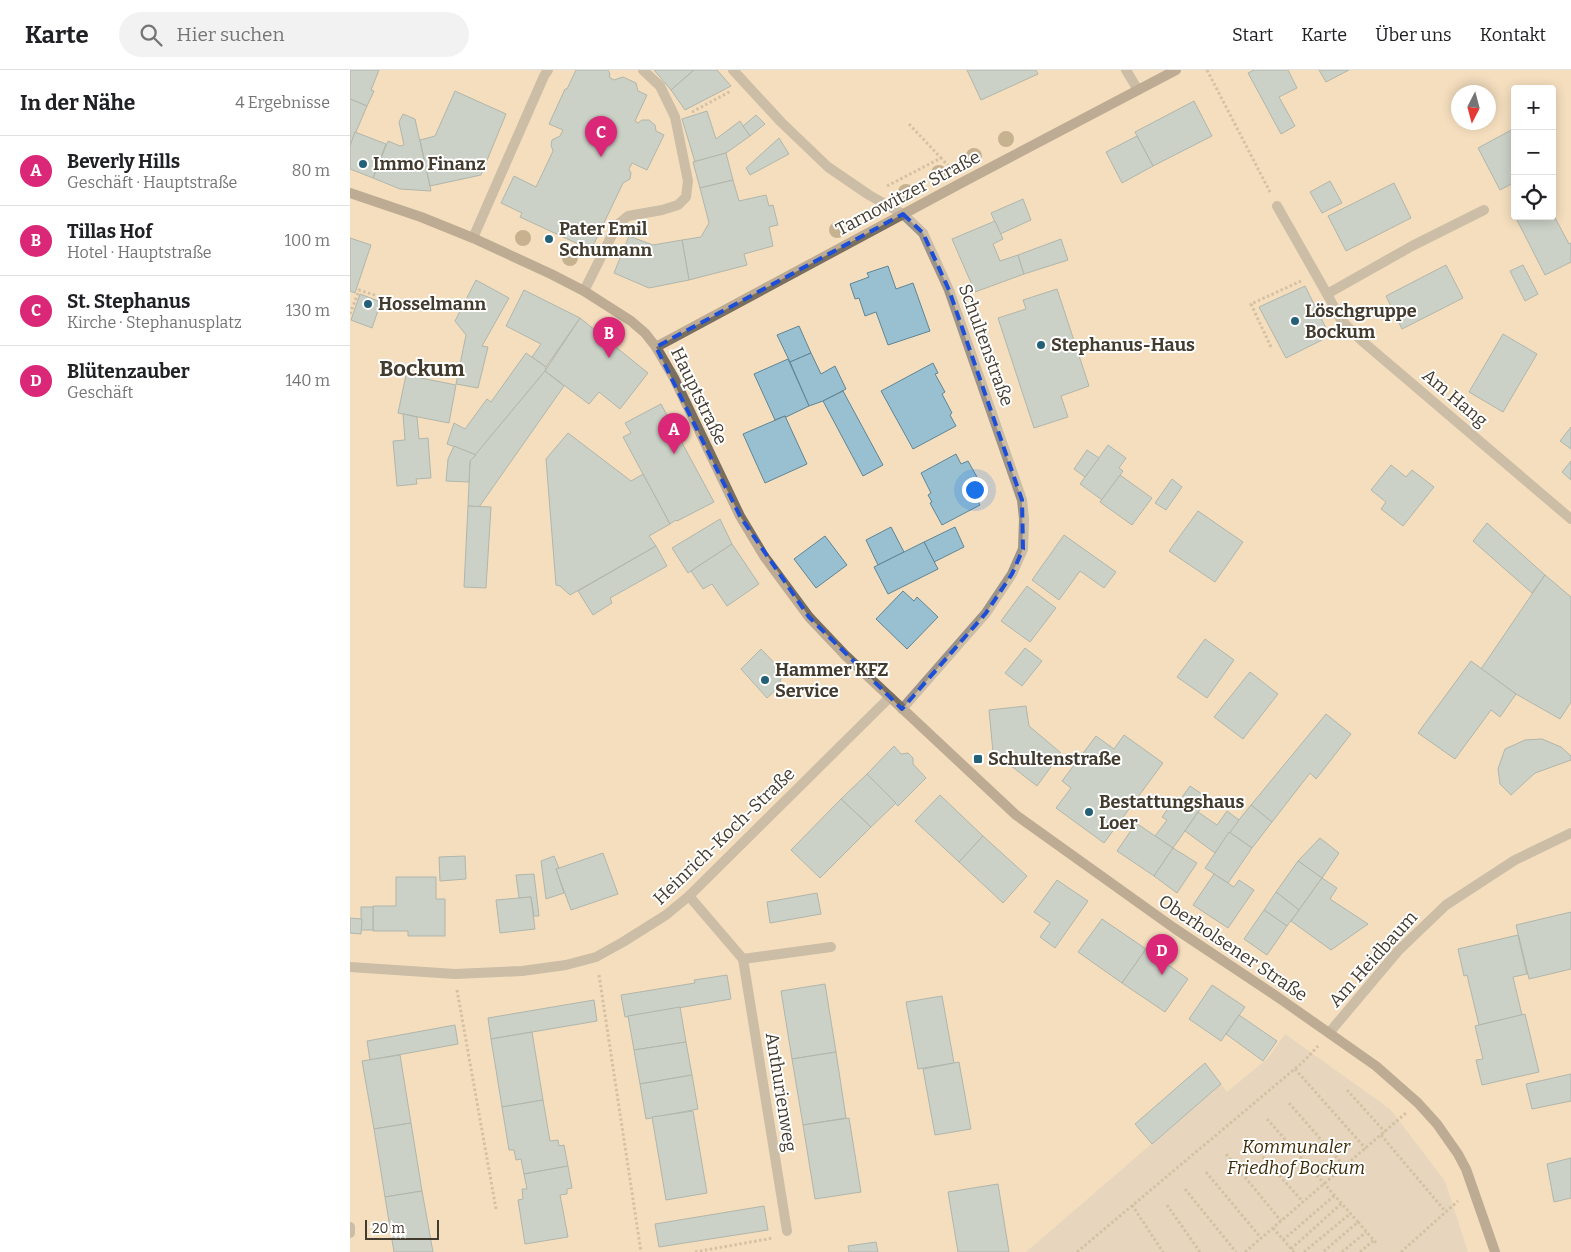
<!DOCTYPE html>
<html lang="de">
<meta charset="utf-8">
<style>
body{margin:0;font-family:Bitter,serif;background:#f2f2f2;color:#202124}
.controls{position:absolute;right:15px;top:15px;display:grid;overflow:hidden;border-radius:5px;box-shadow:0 2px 12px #0003}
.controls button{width:45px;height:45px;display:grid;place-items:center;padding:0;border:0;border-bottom:1px solid #e0e0e0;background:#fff;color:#202124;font:25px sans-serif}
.compass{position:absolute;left:1101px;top:15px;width:45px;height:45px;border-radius:50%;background:#fff;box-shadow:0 2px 12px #0003;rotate:186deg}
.scale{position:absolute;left:15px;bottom:12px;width:74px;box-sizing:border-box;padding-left:5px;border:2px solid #443b2f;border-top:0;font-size:14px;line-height:18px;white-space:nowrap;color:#443b2f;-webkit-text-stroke:4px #fff;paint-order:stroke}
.you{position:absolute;left:624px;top:419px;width:18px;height:18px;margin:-12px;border:4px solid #fff;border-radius:50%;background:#1a73e8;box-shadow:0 0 0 8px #1a73e833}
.badge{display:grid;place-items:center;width:32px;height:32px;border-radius:50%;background:#db2777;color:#fff;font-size:16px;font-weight:700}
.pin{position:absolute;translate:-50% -41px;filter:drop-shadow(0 1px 2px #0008)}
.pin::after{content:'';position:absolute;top:26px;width:18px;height:15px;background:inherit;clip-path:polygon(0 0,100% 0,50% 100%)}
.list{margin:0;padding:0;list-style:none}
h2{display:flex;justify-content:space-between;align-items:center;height:65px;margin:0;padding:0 20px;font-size:21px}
h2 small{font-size:16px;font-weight:400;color:#757577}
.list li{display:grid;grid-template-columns:32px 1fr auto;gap:15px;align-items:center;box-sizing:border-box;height:70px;padding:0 20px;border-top:1px solid #e0e0e0}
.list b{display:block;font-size:19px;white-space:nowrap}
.list p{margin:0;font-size:16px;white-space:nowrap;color:#757577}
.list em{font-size:16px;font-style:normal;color:#757577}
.icon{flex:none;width:28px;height:28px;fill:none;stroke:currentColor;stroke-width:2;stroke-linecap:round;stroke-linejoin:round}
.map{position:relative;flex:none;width:1221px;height:1182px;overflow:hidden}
header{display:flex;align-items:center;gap:30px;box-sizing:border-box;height:70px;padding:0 25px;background:#fff;border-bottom:1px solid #e0e0e0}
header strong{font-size:24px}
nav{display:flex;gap:28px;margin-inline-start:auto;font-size:18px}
.search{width:350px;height:45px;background:#f2f2f2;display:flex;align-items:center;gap:12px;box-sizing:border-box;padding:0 18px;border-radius:28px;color:#757577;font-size:19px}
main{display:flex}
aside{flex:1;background:#fff}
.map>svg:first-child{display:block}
.green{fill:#d7cdbc}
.building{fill:#99c0d1;stroke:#5f8595}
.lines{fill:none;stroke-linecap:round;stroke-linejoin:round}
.path{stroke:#ae9d85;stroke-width:3;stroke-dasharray:2.5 2.5;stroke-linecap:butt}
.lane{stroke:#9c9489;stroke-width:10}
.street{stroke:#9c9489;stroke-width:10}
.secondary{stroke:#7a6f5f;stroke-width:10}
.tree{fill:#907c59}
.marked{fill:none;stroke:#1d4ed8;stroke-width:4;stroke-dasharray:10 6;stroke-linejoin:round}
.poi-dot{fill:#246178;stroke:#fff;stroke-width:2}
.labels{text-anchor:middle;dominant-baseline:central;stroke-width:4;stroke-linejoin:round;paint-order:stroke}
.poi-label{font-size:18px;font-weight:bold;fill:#443b2f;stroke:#fff;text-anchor:start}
.street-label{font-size:18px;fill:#443b2f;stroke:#fff}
.park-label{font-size:18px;font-style:italic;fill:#3e2b07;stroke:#fff}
.district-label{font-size:22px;font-weight:bold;fill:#443b2f;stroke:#fff}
</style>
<header>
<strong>Karte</strong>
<div class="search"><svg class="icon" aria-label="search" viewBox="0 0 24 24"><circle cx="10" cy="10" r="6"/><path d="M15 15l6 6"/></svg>Hier suchen</div>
<nav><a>Start</a><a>Karte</a><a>Über uns</a><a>Kontakt</a></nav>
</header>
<main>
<aside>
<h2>In der Nähe<small>4 Ergebnisse</small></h2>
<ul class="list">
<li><span class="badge">A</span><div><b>Beverly Hills</b><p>Geschäft · Hauptstraße</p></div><em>80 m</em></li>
<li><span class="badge">B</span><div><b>Tillas Hof</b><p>Hotel · Hauptstraße</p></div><em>100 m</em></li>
<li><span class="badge">C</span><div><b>St. Stephanus</b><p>Kirche · Stephanusplatz</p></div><em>130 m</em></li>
<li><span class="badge">D</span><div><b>Blütenzauber</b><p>Geschäft</p></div><em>140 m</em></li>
</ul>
</aside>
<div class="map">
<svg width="1221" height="1182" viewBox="0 0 1221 1182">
<rect width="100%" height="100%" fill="#f4debe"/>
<polygon class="green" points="935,964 1040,1039 1095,1111 1118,1182 676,1182 871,1014 877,1022 918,988"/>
<g class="building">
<polygon points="0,0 29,0 21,20 24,21 17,36 0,29"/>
<polygon points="226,0 258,0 260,4 259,7 264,10 273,7 286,13 288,21 297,25 285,51 288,53 292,50 299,50 305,55 306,61 314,65 297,100 282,93 279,99 281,103 280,109 273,113 241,180 170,147 172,143 151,133 164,106 186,117 203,81 201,75 202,70 210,66 213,60 199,54 215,19 217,19"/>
<polygon points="304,0 344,0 321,20"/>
<polygon points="344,0 367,0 381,16 335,40 321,20"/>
<polygon points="617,0 686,0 688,4 631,30"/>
<polygon points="904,0 938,0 947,18 929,27 945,56 931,64 898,3"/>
<polygon points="969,0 999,0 976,12"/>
<polygon points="105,21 156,44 131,105 80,116 70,70 85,66"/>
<polygon points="0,29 17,36 0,76"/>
<polygon points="844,31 862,66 803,96 785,62"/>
<polygon points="357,41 366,69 390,51 400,66 376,83 345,92 332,49"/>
<polygon points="53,44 65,49 81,121 50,119 23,108 38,71 50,76 54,75 49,52"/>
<polygon points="406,45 415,54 400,66 393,56"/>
<polygon points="1165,58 1165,112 1150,120 1128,78"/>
<polygon points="5,62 36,74 23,108 0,99 0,76"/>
<polygon points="787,66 803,96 772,113 756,82"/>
<polygon points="429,68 439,84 400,105 396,98"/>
<polygon points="376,83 383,110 350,118 343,92"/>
<polygon points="383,110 389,131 416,125 419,136 423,135 428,155 419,157 423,176 394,184 397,195 339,210 332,170 351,167 359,153 350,118"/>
<polygon points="980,111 992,133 972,143 960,122"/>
<polygon points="1044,113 1061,148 996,181 978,146"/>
<polygon points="673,129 681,150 650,164 641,143"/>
<polygon points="1202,142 1219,174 1221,173 1221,192 1195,205 1167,150 1175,146 1202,146"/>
<polygon points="645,151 653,169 643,174 650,191 668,185 674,204 625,222 602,169"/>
<polygon points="279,166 303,175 332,170 339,210 299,218 264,203"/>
<polygon points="0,168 21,175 5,223 0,221"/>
<polygon points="711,169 718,190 674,204 668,185"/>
<polygon points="1096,195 1113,228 1052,259 1036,226"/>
<polygon points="1173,195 1188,224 1175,231 1160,201"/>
<polygon points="538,196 546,219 563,213 580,261 538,275 526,242 515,246 509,228 505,229 500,214 519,207 517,203"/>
<polygon points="126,210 159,228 132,276 138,277 128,318 106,314 116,265 105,251"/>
<polygon points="955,216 980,266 936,288 909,237"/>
<polygon points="707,219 739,316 711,326 718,347 684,358 648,248 676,239 673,230"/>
<polygon points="174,220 230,248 196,297 182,287 191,274 156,256"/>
<polygon points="10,224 31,232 22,258 1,250"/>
<polygon points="230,248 298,303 270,339 249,322 239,334 195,301"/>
<polygon points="449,256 461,283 440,292 427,265"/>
<polygon points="1153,264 1187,284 1153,342 1119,322"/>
<polygon points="176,283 196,297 195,301 126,385 97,374 104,353 115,359 137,329 141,332"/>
<polygon points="461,283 471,304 485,296 496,319 473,331 459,336 440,292"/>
<polygon points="438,289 459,336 436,347 435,346 425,350 404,304"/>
<polygon points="583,293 588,303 585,304 595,322 592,324 602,343 600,345 606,356 563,379 531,321"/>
<polygon points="195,301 214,316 129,437 118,436 120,391"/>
<polygon points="56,305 106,315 99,353 48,343"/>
<polygon points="493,321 533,395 513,406 473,331"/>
<polygon points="311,334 364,432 327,451 326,450 320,454 273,367 281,363 275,353"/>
<polygon points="53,344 67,347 69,369 78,368 81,408 66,409 67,414 47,416 43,371 55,370"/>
<polygon points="435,346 457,394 415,413 393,364"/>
<polygon points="1221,357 1221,379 1210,371"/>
<polygon points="218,363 281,411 293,404 320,454 299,466 306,476 220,525 210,516 206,515 196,389"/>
<polygon points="758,375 776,388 769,398 773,401 752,430 730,414"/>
<polygon points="104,376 126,385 120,391 119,412 96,411 98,389"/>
<polygon points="737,380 749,388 735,407 724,399"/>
<polygon points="606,384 611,394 618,391 627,407 624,408 632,423 625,426 630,435 592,455 580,433 582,432 578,425 581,423 571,403"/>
<polygon points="1221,391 1221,410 1212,402"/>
<polygon points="1041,395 1056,407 1062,400 1084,417 1053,456 1031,439 1036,432 1021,420"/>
<polygon points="770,405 802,428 782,455 750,432"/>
<polygon points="822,409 832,417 816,440 805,433"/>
<polygon points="118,436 141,437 136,518 114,517"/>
<polygon points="848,441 893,472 865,512 819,481"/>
<polygon points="370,449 382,474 338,503 322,478"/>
<polygon points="1137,453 1195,505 1182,523 1123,471"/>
<polygon points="541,457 554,482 528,495 516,470"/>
<polygon points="605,457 614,477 584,492 574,472"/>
<polygon points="714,465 766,502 754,518 730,501 709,530 682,510"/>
<polygon points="475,466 497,495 466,518 444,489"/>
<polygon points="574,472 588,499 538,524 524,497"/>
<polygon points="382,474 409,514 377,536 362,514 353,519 341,501"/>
<polygon points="306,476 317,496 260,528 262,533 243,545 228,521"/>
<polygon points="1195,505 1221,527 1221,632 1210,649 1166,624 1131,599"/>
<polygon points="677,516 706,538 680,572 651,551"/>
<polygon points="553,521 564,531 567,527 588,547 557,579 526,549"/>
<polygon points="855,569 884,590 857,628 827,607"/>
<polygon points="675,578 692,591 672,616 655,603"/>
<polygon points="411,579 433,602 428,618 417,628 391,599"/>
<polygon points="1121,591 1166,624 1150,647 1141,640 1105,689 1068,663"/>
<polygon points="900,602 928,624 893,669 864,647"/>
<polygon points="676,636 679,656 711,683 687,716 643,682 639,640"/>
<polygon points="976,644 1001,664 966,709 960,703 922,752 901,735"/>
<polygon points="774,665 813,693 754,773 706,738 721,718 712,711 746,666 764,679"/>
<polygon points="1192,669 1211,677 1221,686 1221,690 1185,703 1161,725 1150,714 1148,699 1155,679 1175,670"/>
<polygon points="544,676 551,684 558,683 563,688 563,694 576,708 548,736 517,704"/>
<polygon points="517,704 546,733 521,757 491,729"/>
<polygon points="840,716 858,728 823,778 805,766 817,750 812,747 826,727 830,730"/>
<polygon points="590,725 633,766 609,792 565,751"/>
<polygon points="491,729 521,757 470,808 441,780"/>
<polygon points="901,735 922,752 902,778 879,762"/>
<polygon points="877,741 889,750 865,783 835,761 848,742 867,755"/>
<polygon points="786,753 823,778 804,806 767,781"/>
<polygon points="879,762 902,778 878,813 855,798"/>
<polygon points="633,766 677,806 653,833 609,792"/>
<polygon points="970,768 989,783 972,808 948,791"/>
<polygon points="823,778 847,793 827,823 804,806"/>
<polygon points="253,783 268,824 221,840 206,799"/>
<polygon points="115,786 116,809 90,811 89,787"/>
<polygon points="204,786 209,798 206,799 214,823 196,829 191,791"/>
<polygon points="948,791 972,808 949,840 926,822"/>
<polygon points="184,804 189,846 184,846 181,827 169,828 166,805"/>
<polygon points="864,804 884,817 889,810 904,820 878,858 843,835"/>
<polygon points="46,807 86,807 86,829 95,829 95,866 58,866 58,861 23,861 23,836 46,836"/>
<polygon points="972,808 987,818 980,829 1018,854 981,880 941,851"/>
<polygon points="707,810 738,831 705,878 690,867 700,853 684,842"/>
<polygon points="926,822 949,840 937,856 914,840"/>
<polygon points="467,823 471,844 420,853 417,832"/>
<polygon points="181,827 185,859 150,863 146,830"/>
<rect x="11" y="837" width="12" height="23"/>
<polygon points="914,840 937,856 917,885 894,869"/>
<polygon points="1221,842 1221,899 1179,909 1166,855"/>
<polygon points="0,848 12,849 11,864 0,863"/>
<polygon points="752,849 796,879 772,913 728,882"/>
<polygon points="1168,865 1177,904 1163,907 1172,945 1129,955 1117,905 1114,906 1108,879"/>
<polygon points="796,879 838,909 815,942 772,913"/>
<polygon points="377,905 381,929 275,947 271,925 345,913 344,910"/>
<polygon points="475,914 486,982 442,989 431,921"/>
<polygon points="862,915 895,937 871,971 839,949"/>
<polygon points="592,926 604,993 568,999 556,932"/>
<polygon points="244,930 247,951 141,969 138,948"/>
<polygon points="330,937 336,972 284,980 278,946"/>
<polygon points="1175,944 1189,1002 1132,1015 1126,990 1133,989 1125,956"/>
<polygon points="889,945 927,971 913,991 876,964"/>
<polygon points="105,955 108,974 20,990 17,971"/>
<polygon points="182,962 193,1030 152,1037 141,969"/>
<polygon points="336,972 342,1005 290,1014 284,980"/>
<polygon points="486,982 496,1048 453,1055 442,989"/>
<polygon points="50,985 61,1053 24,1059 12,991"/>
<polygon points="609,992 621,1059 585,1065 573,999"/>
<polygon points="855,993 871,1014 802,1074 785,1054"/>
<polygon points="1221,1004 1221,1031 1182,1039 1176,1014"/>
<polygon points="342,1005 348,1039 296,1049 290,1014"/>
<polygon points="193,1030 200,1071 208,1070 209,1076 214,1075 218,1096 174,1104 171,1089 166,1090 164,1080 159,1080 152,1037"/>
<polygon points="343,1041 357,1123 316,1130 302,1047"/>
<polygon points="499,1048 511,1122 465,1129 453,1055"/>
<polygon points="61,1053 72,1121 35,1127 24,1059"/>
<polygon points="1221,1088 1221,1128 1204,1132 1197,1094"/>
<polygon points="218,1096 222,1118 217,1119 217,1124 210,1125 218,1167 175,1174 168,1130 173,1129 172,1119 177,1119 174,1104"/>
<polygon points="648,1114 659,1182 608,1182 598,1122"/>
<polygon points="72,1121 83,1182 44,1182 35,1127"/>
<polygon points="414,1136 418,1160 309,1177 305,1154"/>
<polygon points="526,1172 528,1182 499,1182 498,1176"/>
</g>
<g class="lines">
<g class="path">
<polyline points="857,0 920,122"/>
<polyline points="342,42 381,21"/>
<polyline points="559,54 591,88"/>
<polyline points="537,116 591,88 602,100"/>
<polyline points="0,244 9,220 40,230"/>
<polyline points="921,277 901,234 951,211"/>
<polyline points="249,905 291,1182"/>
<polyline points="107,920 146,1139"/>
<polyline points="945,999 1016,1079"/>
<polyline points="997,1020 1035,1062"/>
<polyline points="939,1033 995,1097"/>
<polyline points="917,1049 1008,1152 973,1182"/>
<polyline points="1031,1065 1095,1141"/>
<polyline points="896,1068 953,1132"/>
<polyline points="876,1084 931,1151"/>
<polyline points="856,1102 911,1168"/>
<polyline points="835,1119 886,1182"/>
<polyline points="782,1135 813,1182"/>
<polyline points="817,1135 850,1182"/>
<polyline points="1008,1152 1027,1174"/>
<polyline points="923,1158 944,1182"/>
<polyline points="933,1170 985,1125"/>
<polyline points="941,1179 992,1133"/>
<polyline points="345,1182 423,1168"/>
<polyline points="727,1182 953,992 968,976"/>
<polyline points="895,1182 1056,1043"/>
<polyline points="954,1182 1001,1143"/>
<polyline points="992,1182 1016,1162"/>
<polyline points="1010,1182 1024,1170"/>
<polyline points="1051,1182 1108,1131"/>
</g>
<g class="lane">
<polyline points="776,0 788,20"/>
<polyline points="0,1157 0,1163"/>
</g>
<g class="street">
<polyline points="383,0 431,52 478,97 519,125 553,144 573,163 599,220 672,430 674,449 673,479 662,504 636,543 552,639"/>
<polyline points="927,136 977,224"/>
<polyline points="1134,140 1062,176 977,224 991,250 1012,271 1221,449"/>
<polyline points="123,168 194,6 198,0"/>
<polyline points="234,221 267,155 278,146 312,140 328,135 336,127 338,111 325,47 310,16 293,0"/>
<polyline points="339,826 393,889 437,1161"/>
<polyline points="393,889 481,877"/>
<polyline points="0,897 105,904 172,901 216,895 246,887 273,872 316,845 339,826 540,627"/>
<polyline points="979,963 1048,881 1096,835 1165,790 1221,763"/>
</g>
<g class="secondary">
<polyline points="0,123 71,147 123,168 201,204 234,221 281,251 295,263 306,277 324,308 390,446 414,486 459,547 495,585 666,745 824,858 929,928 1026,996 1068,1033 1087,1054 1108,1084 1116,1099 1145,1182"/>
<polyline points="306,277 613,112 826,0"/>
</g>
</g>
<g class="tree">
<circle cx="656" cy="69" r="8"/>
<circle cx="624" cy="86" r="8"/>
<circle cx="589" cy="103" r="8"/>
<circle cx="556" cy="122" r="8"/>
<circle cx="487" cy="160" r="8"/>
<circle cx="173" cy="168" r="8"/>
<circle cx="220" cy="188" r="8"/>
</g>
<path d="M0 0H1221V1182H0ZM553 144 573 163 599 220 672 430 673 479 662 504 636 543 552 639 459 547 390 446 306 277Z" fill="#f4debe" fill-opacity=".55" fill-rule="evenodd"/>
<path class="marked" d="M553 144 573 163 599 220 672 430 673 479 662 504 636 543 552 639 459 547 390 446 306 277Z"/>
<g class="poi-dot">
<circle cx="13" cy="94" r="5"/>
<circle cx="199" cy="169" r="5"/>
<circle cx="18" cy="234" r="5"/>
<circle cx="945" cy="251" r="5"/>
<circle cx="691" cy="275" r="5"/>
<circle cx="415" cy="610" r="5"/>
<rect x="623" y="684" width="10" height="10" rx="2.5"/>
<circle cx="739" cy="742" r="5"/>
</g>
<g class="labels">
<g class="poi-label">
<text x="23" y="94">Immo Finanz</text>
<text x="209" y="159">Pater Emil<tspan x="209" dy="21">Schumann</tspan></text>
<text x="28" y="234">Hosselmann</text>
<text x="955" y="241">Löschgruppe<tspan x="955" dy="21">Bockum</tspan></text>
<text x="701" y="275">Stephanus-Haus</text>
<text x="425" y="600">Hammer KFZ<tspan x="425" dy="21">Service</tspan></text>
<text x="638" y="689">Schultenstraße</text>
<text x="749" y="732">Bestattungshaus<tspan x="749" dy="21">Loer</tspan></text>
</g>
<g class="street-label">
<text transform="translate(558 123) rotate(-28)">Tarnowitzer Straße</text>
<text transform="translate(636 275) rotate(70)">Schultenstraße</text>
<text transform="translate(349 326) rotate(64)">Hauptstraße</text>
<text transform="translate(1105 328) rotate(40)">Am Hang</text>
<text transform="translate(374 766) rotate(-44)">Heinrich-Koch-Straße</text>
<text transform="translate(883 878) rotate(34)">Oberholsener Straße</text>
<text transform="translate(1023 889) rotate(-48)">Am Heidbaum</text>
<text transform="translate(431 1022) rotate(81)">Anthurienweg</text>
</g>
<g class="park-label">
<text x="946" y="1077">Kommunaler<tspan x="946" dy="21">Friedhof Bockum</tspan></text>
</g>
<g class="district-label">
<text x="72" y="298">Bockum</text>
</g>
</g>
</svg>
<div class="controls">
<button>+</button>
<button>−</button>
<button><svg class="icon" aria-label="locate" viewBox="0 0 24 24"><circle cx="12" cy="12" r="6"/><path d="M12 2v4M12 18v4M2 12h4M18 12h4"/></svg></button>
</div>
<svg class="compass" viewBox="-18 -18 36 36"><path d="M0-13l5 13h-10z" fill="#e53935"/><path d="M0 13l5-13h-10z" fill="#757577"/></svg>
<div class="scale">20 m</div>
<div class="you"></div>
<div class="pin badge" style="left:324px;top:384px">A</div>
<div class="pin badge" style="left:259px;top:288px">B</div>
<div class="pin badge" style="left:251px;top:87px">C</div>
<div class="pin badge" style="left:812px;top:905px">D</div>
</div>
</main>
